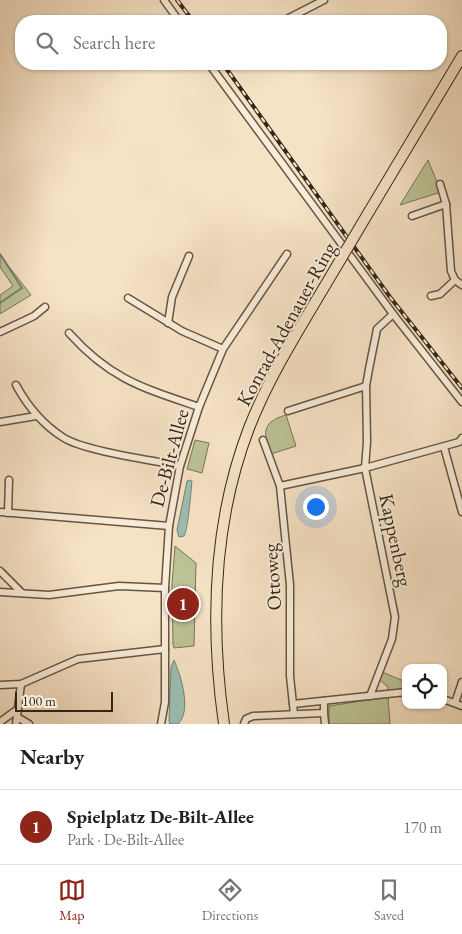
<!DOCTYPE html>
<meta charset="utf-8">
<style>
body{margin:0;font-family:"EB Garamond",serif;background:#f6f6f6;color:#202124}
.controls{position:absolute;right:15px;bottom:15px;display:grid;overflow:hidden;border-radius:10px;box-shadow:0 1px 4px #0004}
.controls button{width:45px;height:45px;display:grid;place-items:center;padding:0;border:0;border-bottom:1px solid #e0e0e0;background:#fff;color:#202124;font:25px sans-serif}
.scale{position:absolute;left:15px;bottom:12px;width:98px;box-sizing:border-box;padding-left:5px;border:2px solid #352717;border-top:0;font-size:14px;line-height:18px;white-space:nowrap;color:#352717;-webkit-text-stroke:4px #f9ecd9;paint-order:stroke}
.you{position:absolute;left:315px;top:506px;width:18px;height:18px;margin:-12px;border:4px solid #fff;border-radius:50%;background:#1a73e8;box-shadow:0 0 0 8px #1a73e833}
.badge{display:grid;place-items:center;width:32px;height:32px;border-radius:50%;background:#8f2418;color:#fff;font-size:16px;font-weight:700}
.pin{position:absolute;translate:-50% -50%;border:2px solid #fff;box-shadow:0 1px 5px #0006}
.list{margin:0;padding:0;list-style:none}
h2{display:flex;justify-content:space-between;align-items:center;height:65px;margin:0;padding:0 20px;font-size:21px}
h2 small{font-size:16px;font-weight:400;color:#757577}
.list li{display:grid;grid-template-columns:32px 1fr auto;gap:15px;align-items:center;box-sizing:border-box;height:75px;padding:0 20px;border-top:1px solid #e0e0e0}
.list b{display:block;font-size:19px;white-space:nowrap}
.list p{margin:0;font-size:16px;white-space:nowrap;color:#757577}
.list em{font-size:16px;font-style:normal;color:#757577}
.icon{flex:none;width:28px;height:28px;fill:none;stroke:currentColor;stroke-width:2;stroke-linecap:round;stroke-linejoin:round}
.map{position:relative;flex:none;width:462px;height:724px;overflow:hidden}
.search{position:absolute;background:#fff;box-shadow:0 1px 4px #0004;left:15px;right:15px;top:15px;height:55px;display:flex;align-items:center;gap:12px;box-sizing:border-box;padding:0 18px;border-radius:20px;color:#757577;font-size:19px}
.sheet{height:140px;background:#fff}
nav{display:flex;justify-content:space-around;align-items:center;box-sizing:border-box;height:70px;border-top:1px solid #e0e0e0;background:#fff;font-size:14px;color:#757577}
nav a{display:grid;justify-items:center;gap:2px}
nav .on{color:#8f2418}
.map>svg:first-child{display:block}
.green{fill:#bcc395;stroke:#787556}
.water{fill:#9dbeb2;stroke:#738274}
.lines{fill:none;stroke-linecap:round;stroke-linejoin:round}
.stream{stroke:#738274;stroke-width:2}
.minor-casing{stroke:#655642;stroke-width:9}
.primary-casing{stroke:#352717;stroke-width:12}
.minor{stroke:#f9ecd9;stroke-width:6}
.primary{stroke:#f6e2c5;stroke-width:10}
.rail-casing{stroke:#352717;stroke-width:4}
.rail{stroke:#f9ecd9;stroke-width:2;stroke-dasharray:5.5;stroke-linecap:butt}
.primary-bridge-casing{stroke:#352717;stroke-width:12;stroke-linecap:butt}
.primary-bridge{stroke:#f6e2c5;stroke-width:10}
.labels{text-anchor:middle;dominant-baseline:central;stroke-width:4;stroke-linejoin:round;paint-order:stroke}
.street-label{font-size:20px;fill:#352717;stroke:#f9ecd9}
</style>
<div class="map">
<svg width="462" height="724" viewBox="0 0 462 724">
<rect width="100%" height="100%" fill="#f6e2c5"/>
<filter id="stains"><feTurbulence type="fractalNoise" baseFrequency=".004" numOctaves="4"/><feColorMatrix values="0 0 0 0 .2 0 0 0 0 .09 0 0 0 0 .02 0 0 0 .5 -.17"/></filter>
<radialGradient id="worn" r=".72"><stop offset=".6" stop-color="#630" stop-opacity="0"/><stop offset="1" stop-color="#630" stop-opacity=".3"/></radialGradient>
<g class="green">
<polygon points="428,160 439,187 438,193 400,205"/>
<polygon points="0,255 31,295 0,314 0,295 13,286 0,267"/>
<path d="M286 415 296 446 271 454C263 434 261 422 286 415Z"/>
<polygon points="195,440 209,443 202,473 187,469"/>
<polygon points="175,546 196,563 194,646 174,648 173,644 172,584"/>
<polygon points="382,672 406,682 406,690 388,691 388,687 380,680"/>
<polygon points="388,697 390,724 329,724 329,706"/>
</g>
<g class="water">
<path d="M190 480 192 481C191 491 188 530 184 536L179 537 177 530 187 481Z"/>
<path d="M174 660C181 676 192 711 178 724H170L169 721 171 667Z"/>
</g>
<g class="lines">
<polyline class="stream" points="0,254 22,288 0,303"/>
<defs>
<g id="minor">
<polyline points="164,0 179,21"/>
<polyline points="283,21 324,0"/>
<polyline points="209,64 393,314 462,402"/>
<polyline points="440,184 446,204"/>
<polyline points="412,216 446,204 451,271 455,280 462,285"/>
<polyline points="431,296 440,294 455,280"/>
<polyline points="128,298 182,331 223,349"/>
<polyline points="168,323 172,297 189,256"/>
<polyline points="0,332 34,316 45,307"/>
<path d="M69 333C110 379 143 388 199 407"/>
<path d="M16 385C28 407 43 425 64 438 85 451 152 460 180 466"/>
<polyline points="288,411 366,386"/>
<polyline points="0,422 36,416"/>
<polyline points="263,440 280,486 290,585 290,676 294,714"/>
<polyline points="444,447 462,512"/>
<polyline points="280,486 365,468 459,442 462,438"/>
<polyline points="0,512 169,526"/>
<polyline points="8,513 9,480"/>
<polyline points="0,571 22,593"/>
<polyline points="0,592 49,595 119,586 165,588"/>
<polyline points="0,685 21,684 78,659 165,649"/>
<polyline points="370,696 392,639 395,617 365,468 367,442 366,386 369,369 377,329 393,314"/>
<polyline points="443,699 462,706"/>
<polyline points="455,703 462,682"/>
<polyline points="293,704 406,692"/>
<polyline points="324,713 325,724"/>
<polyline points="17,717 29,724"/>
<polyline points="0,722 18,709"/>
<polyline points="16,724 21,684"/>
<polyline points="161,724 165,702 165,588 169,526 180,466 199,407 223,349 287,254"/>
<polyline points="244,724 246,719 253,716 324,713 324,701"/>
</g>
<g id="primary">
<polyline points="370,210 462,56"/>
<path d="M224 724C210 625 213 522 249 428 269 377 298 331 326 284"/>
</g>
</defs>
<use href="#minor" class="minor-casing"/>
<use href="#primary" class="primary-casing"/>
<use href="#minor" class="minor"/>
<use href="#primary" class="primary"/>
<defs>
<g id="rail">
<polyline points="177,0 193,21"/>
<polyline points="223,64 390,297 462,388"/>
</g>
</defs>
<use href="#rail" class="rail-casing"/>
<use href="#rail" class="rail"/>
<defs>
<polyline id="primary-bridge" points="326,284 370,210"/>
</defs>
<use href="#primary-bridge" class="primary-bridge-casing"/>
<use href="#primary-bridge" class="primary-bridge"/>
</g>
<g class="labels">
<g class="street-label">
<text transform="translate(286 324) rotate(-61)">Konrad-Adenauer-Ring</text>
<text transform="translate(169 458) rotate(-75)">De-Bilt-Allee</text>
<text transform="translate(396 540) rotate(78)">Kappenberg</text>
<text transform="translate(272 577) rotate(-94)">Ottoweg</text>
</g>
</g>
<rect width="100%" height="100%" filter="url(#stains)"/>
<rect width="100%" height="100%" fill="url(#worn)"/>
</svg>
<div class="controls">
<button><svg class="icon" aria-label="locate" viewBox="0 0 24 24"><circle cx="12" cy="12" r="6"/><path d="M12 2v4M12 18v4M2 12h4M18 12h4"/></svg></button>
</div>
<div class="scale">100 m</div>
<div class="you"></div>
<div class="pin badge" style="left:183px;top:604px">1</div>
<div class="search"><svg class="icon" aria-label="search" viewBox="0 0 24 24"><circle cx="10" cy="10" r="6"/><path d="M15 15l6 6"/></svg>Search here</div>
</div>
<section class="sheet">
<h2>Nearby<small></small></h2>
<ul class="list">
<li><span class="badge">1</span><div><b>Spielplatz De-Bilt-Allee</b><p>Park · De-Bilt-Allee</p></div><em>170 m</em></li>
</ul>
</section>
<nav>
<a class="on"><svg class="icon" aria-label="map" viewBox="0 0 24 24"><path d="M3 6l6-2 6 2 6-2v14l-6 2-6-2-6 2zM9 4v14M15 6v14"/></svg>Map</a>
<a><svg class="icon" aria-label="directions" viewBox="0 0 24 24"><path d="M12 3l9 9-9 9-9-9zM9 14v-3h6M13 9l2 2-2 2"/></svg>Directions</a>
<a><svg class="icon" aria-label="saved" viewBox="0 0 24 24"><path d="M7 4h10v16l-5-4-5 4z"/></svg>Saved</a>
</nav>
